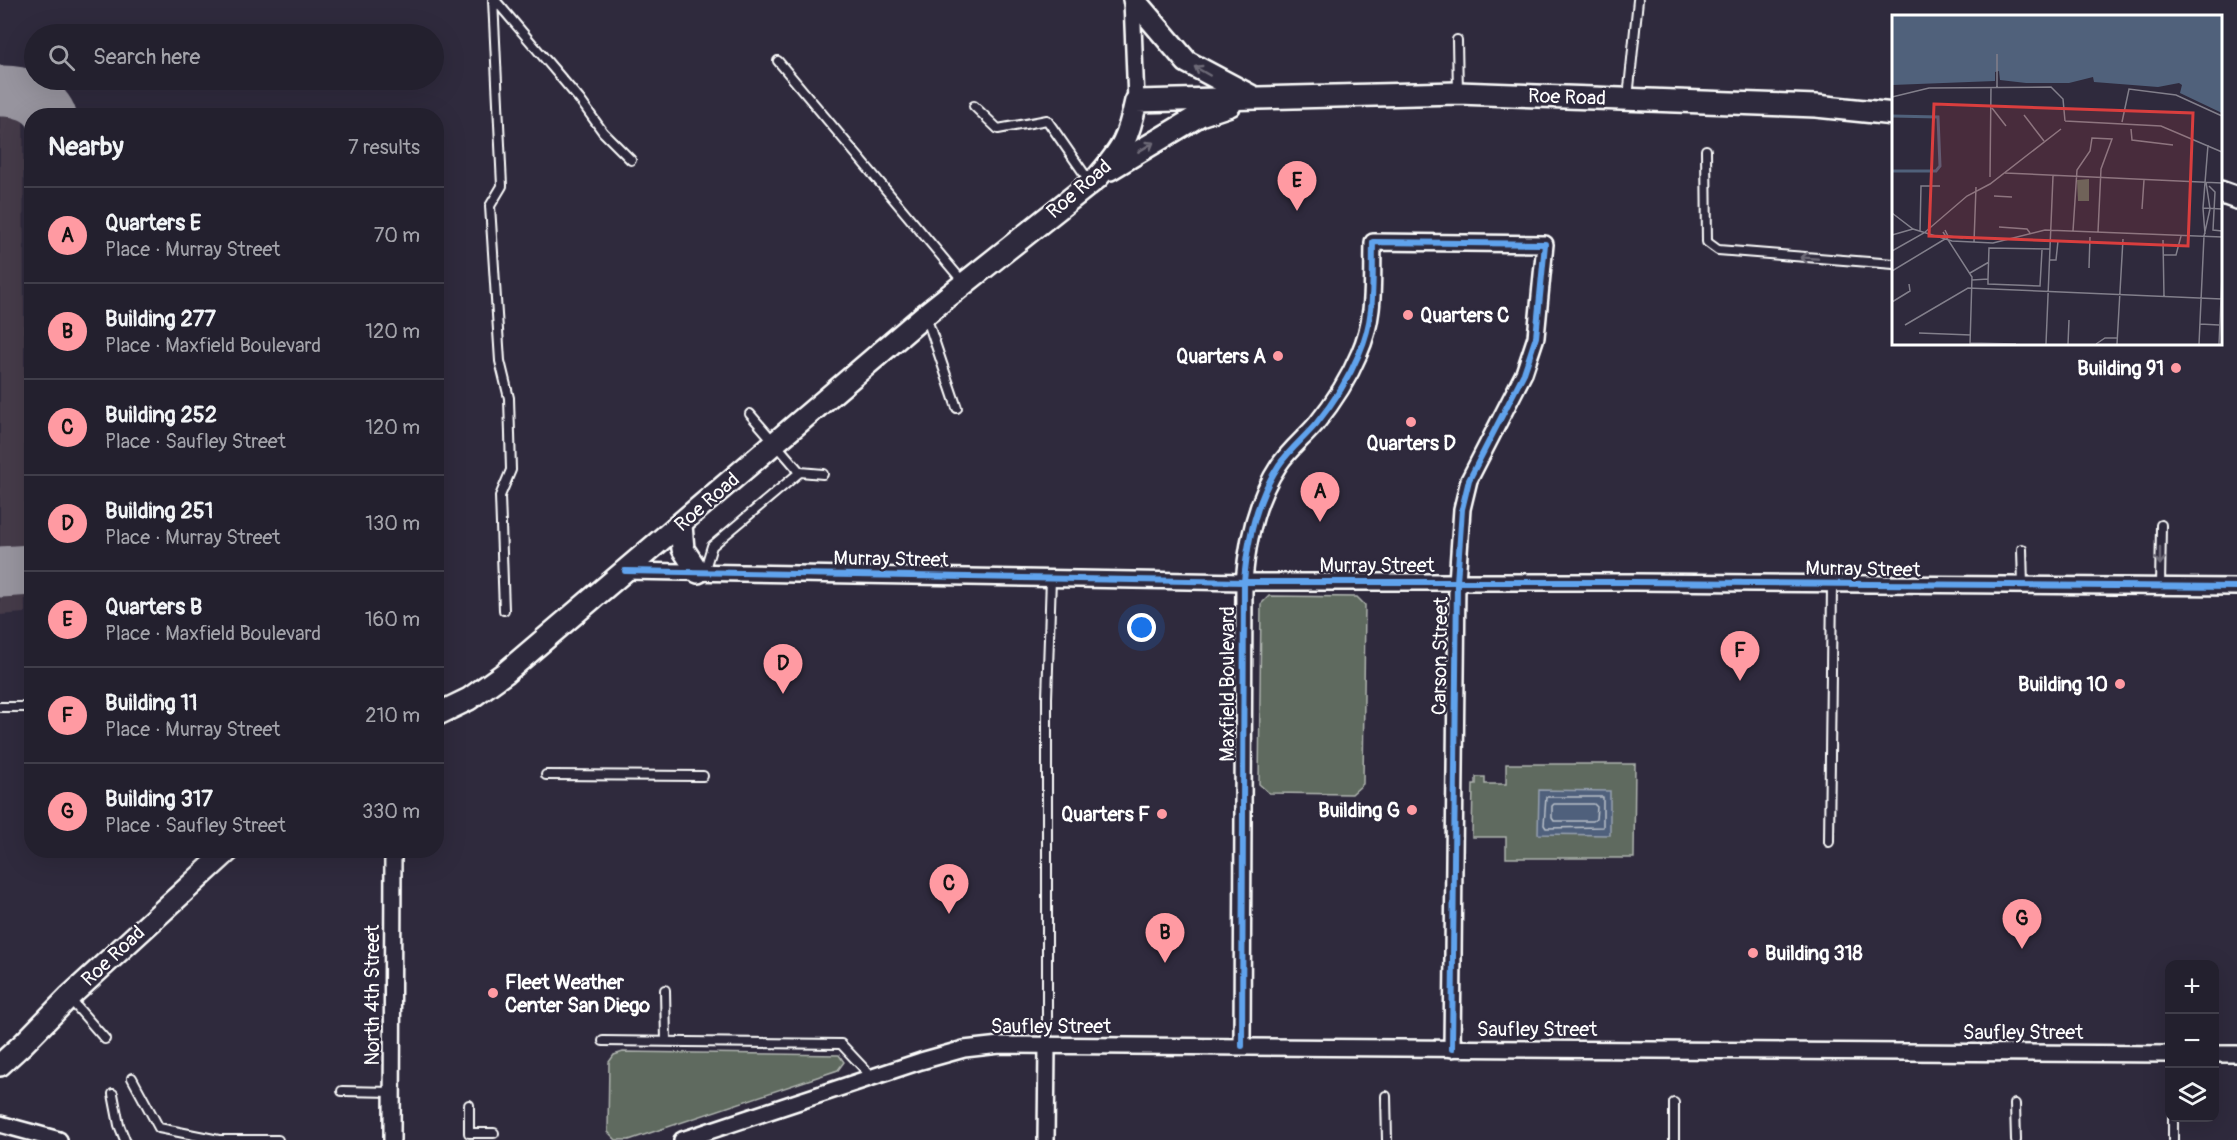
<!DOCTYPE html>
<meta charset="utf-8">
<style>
body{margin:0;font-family:Pangolin,sans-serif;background:#2b2836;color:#f1f3f6}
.controls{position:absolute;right:18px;bottom:18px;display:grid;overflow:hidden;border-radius:12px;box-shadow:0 6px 24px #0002}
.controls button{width:54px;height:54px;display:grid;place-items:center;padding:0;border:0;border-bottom:2px solid #403e4a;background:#23202e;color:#f1f3f6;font:30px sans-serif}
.you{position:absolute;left:1142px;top:628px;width:21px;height:21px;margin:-15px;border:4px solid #fff;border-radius:50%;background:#1a73e8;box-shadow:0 0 0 9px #1a73e833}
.badge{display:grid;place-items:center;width:39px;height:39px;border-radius:50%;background:#ff9aa2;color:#111;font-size:20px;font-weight:700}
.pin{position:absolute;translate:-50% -50px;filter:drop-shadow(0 2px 3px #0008)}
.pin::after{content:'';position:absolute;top:32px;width:21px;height:18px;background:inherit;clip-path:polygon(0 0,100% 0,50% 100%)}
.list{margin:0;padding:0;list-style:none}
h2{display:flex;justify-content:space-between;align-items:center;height:78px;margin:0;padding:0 24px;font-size:26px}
h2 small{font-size:20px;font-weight:400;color:#a3a3aa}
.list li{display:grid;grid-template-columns:39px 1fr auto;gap:18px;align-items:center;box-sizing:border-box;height:96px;padding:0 24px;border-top:2px solid #403e4a}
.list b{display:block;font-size:22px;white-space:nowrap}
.list p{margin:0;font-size:20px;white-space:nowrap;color:#a3a3aa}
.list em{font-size:20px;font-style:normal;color:#a3a3aa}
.icon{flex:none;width:33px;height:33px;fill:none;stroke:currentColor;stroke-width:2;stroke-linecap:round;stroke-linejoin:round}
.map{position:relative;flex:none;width:2237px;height:1140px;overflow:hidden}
.search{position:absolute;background:#23202e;box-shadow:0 6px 24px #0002;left:24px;top:24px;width:420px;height:66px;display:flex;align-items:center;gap:15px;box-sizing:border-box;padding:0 21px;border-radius:33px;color:#a3a3aa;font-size:22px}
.panel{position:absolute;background:#23202e;box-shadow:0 6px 24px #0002;left:24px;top:108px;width:420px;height:750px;border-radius:24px}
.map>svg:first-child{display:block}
.built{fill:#443a4a}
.green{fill:#5f6a5f;stroke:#afb4af;stroke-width:1.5}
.water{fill:#50617b;stroke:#96a0b0;stroke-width:1.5}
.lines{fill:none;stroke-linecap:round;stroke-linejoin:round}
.shore{stroke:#b9c0ca;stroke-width:1.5}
.taxiway{stroke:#97949e;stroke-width:51}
.lane-casing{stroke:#fff;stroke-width:12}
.street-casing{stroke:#fff;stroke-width:20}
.secondary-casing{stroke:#fff;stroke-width:26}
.lane{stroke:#2f2a3d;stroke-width:8}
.street{stroke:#2f2a3d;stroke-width:15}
.secondary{stroke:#2f2a3d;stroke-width:21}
.cycleway-casing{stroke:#2f2a3d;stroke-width:10}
.cycleway{stroke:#60a3ed;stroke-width:6}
.oneway{stroke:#6d6a77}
.poi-dot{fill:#ff9aa2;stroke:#2f2a3d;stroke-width:2}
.labels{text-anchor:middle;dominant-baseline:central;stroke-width:4.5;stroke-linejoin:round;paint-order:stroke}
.street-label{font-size:20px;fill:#fff;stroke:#2f2a3d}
.poi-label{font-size:20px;font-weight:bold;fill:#fff;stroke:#2f2a3d;text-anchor:end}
.inset-river{fill:none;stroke:#50617b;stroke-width:3}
.inset-road{fill:none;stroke:#827f8b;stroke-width:1.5}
.view{fill:#da3e3e;fill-opacity:0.15;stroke:#da3e3e;stroke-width:3}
.inset-edge{fill:none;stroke:#fff;stroke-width:3}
</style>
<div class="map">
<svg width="2237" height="1140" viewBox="0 0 2237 1140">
<rect width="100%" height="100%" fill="#2f2a3d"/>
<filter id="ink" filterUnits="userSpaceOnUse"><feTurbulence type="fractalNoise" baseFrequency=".0167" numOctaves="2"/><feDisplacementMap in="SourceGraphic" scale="12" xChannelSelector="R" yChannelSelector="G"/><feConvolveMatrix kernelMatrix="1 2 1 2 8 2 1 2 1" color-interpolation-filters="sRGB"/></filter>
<g filter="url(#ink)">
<polygon class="built" points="23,67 25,613 0,615 0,68"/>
<g class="green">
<polygon points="1269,596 1357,597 1365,605 1363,784 1352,794 1269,793 1259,784 1261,604"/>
<polygon points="1506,764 1635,764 1634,858 1506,858 1506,837 1472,837 1473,784 1476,784 1476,777 1485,777 1485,784 1506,784"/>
<polygon points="623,1052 839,1055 844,1062 838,1070 629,1140 616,1140 608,1132 609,1062 614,1055"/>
</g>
<polygon class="water" points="1539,790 1610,791 1610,835 1538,834"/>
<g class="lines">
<g class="shore">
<polygon points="1546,797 1603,797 1603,827 1546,828 1544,825"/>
<polygon points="1554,804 1594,804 1597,807 1596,819 1593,821 1554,821 1552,818 1552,806"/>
</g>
<g class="taxiway">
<path d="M0 91C19 90 42 97 51 116"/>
<polyline points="0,572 32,570"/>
</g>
<defs>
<g id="lane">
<polyline points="493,0 502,186 490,206 500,361 509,398 511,470 500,496 504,610"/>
<polyline points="495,0 580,100 603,132 631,160"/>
<polyline points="1457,40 1458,93"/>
<polyline points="778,61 964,283"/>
<polyline points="1628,98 1638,0"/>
<polyline points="974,106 998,129 1047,120 1090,182"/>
<polyline points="1706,150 1707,242 1718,250 1894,264"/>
<polyline points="926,316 957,408"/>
<polyline points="750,414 800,472"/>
<polyline points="2022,549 2023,586"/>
<polyline points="704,572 712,546 800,472 823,474"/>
<polyline points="2160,587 2161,525"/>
<polyline points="0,707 32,707"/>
<polyline points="546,775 703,776"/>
<polyline points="1829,842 1832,585"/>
<polyline points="665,990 666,1041"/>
<polyline points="70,999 105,1039"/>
<polyline points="603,1041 841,1044 872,1077"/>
<polyline points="1047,1046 1047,698 1051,578"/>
<polyline points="132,1078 159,1128 219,1140 278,1140"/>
<polyline points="342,1091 393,1092"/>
<polyline points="113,1094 119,1125 125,1140"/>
<polyline points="1386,1096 1387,1140"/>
<polyline points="2015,1104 2016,1140"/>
<polyline points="469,1105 469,1133 494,1133"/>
<polyline points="2173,1118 2173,1140"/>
<polyline points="1674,1140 1674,1103"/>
</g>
<g id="street">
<polyline points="1132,0 1136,101"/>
<polyline points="625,571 1244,582 1635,582 2237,587"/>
<path d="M1242 1046 1244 582C1247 542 1257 498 1279 465 1289 450 1304 438 1316 424 1333 403 1349 378 1359 354 1376 316 1372 282 1373 242L1545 244 1536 337 1524 373 1469 480 1462 509 1457 582 1452 1049"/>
<polyline points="2214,1054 2237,1054"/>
<polyline points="0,1124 59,1140"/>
<polyline points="392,1140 393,850"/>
<polyline points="682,1140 921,1061 964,1049 1000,1045 2170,1054"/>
<polyline points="1046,1140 1047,1047"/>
</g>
<g id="secondary">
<polyline points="1134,0 1187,62 1251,96"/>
<polyline points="1110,169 1200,115 1230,105"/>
<polyline points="2220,192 2237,198"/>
<polyline points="681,525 683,549 698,572"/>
<path d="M436 715 469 699 505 673 926 314 1097 178C1123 148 1128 139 1136 101L1458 93 1816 106 1894 114"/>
<polyline points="0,1065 24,1043 69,997 229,850"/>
</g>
</defs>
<use href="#lane" class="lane-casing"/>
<use href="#street" class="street-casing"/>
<use href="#secondary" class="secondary-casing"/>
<use href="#lane" class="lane"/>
<use href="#street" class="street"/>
<use href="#secondary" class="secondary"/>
<defs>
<g id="cycleway">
<polyline points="625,571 1244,582 1635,582 2237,587"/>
<path d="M1242 1046 1244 582C1247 542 1257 498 1279 465 1289 450 1304 438 1316 424 1333 403 1349 378 1359 354 1376 316 1372 282 1373 242L1545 244 1536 337 1524 373 1469 480 1462 509 1457 582 1452 1049"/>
</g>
</defs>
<use href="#cycleway" class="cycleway-casing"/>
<use href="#cycleway" class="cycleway"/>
</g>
<defs><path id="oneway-shaft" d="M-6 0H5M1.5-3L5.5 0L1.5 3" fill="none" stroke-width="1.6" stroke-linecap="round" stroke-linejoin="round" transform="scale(1.5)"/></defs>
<g class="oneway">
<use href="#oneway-shaft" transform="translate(1202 71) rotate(-150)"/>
<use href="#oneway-shaft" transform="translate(1146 147) rotate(-31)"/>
<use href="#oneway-shaft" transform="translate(1809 258) rotate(-175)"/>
<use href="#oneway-shaft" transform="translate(2160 556) rotate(90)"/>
</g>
</g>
<g class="poi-dot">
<circle cx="1408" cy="315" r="6"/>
<circle cx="1278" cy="356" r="6"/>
<circle cx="2176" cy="368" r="6"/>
<circle cx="1411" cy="422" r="6"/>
<circle cx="2120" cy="684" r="6"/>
<circle cx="1412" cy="810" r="6"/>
<circle cx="1162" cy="814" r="6"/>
<circle cx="1753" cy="953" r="6"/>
<circle cx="493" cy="993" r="6"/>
</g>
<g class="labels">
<g class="street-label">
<text transform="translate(1567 97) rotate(2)">Roe Road</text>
<text transform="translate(1079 189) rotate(-41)">Roe Road</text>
<text transform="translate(707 502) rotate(-41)">Roe Road</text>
<text transform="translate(891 559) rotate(1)">Murray Street</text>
<text x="1377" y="565">Murray Street</text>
<text transform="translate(1863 569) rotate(1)">Murray Street</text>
<text transform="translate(1440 656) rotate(-89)">Carson Street</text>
<text transform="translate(1227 684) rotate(-90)">Maxfield Boulevard</text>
<text transform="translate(113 956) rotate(-43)">Roe Road</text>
<text transform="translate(372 995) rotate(-90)">North 4th Street</text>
<text x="1051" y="1026">Saufley Street</text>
<text x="1537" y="1029">Saufley Street</text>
<text x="2023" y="1032">Saufley Street</text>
</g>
<g class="poi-label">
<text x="1420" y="315" text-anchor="start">Quarters C</text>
<text x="1266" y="356">Quarters A</text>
<text x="2164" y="368">Building 91</text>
<text x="1411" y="443" text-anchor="middle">Quarters D</text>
<text x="2108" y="684">Building 10</text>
<text x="1400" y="810">Building G</text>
<text x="1150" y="814">Quarters F</text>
<text x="1765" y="953" text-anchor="start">Building 318</text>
<text x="505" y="982" text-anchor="start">Fleet Weather<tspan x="505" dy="23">Center San Diego</tspan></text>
</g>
</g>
<g transform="translate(1892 15)">
<rect width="330" height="330" fill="#2f2a3d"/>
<path d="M197 164V186H186L185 165Z" fill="#5f6a5f"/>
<path d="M0 1H330V98L288 78 290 70 287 68 266 72 202 67 201 62 177 68H134L108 65 107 56 103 57V66L0 70Z" fill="#50617b"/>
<path class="inset-river" d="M0 101 46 102 48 151 44 156H0"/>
<path class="inset-road" d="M105 39V72M0 82 37 73 159 72 171 84 173 106M100 93 114 111M132 100 152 126M173 106 269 111 330 137M230 107 237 74 284 80 330 101M239 114 240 125 281 130M113 158 330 168M98 162 99 72M317 171 323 177 321 215 330 216M102 181 120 182M311 193 330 194M250 194 252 165M0 198 21 214 60 226 101 228 153 215 330 222M107 212 135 214 138 218M53 215 56 221 71 223M181 216 185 155 198 136 200 123 220 124 209 154 206 217M28 217 29 171H48M51 217 80 262 78 329M313 219 311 193 316 130M0 220 21 214M271 225 272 281M82 227 84 172M0 236 32 218 75 181 98 169 169 114M271 240H284L289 221M158 245H164L166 226M197 253 198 222M0 256 53 224M78 258 97 247M96 264 97 233 158 234M80 265 96 264V269L148 271 150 235M0 287 18 276 17 269M308 309 327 310M13 310 76 273 330 284M27 318 79 320M78 328 124 329M154 329 161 161M176 329 177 305M204 329 213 323H225M225 329 231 224M307 329 312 221 318 194 314 167M327 329 330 261"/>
<path class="view" d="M42 89 301 98 296 231 37 221Z"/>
<rect width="330" height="330" class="inset-edge"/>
</g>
</svg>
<div class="controls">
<button>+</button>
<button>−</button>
<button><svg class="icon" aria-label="layers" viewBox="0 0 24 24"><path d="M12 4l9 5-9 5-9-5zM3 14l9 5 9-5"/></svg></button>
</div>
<div class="you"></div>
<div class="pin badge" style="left:1320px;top:522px">A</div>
<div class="pin badge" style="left:1165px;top:963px">B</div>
<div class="pin badge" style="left:949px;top:914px">C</div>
<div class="pin badge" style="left:783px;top:694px">D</div>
<div class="pin badge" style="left:1297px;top:211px">E</div>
<div class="pin badge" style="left:1740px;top:681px">F</div>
<div class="pin badge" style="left:2022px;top:949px">G</div>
<div class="search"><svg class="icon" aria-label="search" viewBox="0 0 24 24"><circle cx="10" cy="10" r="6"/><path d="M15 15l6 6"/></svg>Search here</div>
<section class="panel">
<h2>Nearby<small>7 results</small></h2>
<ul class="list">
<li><span class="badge">A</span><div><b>Quarters E</b><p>Place · Murray Street</p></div><em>70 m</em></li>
<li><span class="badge">B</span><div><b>Building 277</b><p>Place · Maxfield Boulevard</p></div><em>120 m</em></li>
<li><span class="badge">C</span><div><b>Building 252</b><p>Place · Saufley Street</p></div><em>120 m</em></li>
<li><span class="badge">D</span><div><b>Building 251</b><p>Place · Murray Street</p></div><em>130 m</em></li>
<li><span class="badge">E</span><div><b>Quarters B</b><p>Place · Maxfield Boulevard</p></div><em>160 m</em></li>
<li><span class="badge">F</span><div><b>Building 11</b><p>Place · Murray Street</p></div><em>210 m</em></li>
<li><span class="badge">G</span><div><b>Building 317</b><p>Place · Saufley Street</p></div><em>330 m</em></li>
</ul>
</section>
</div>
